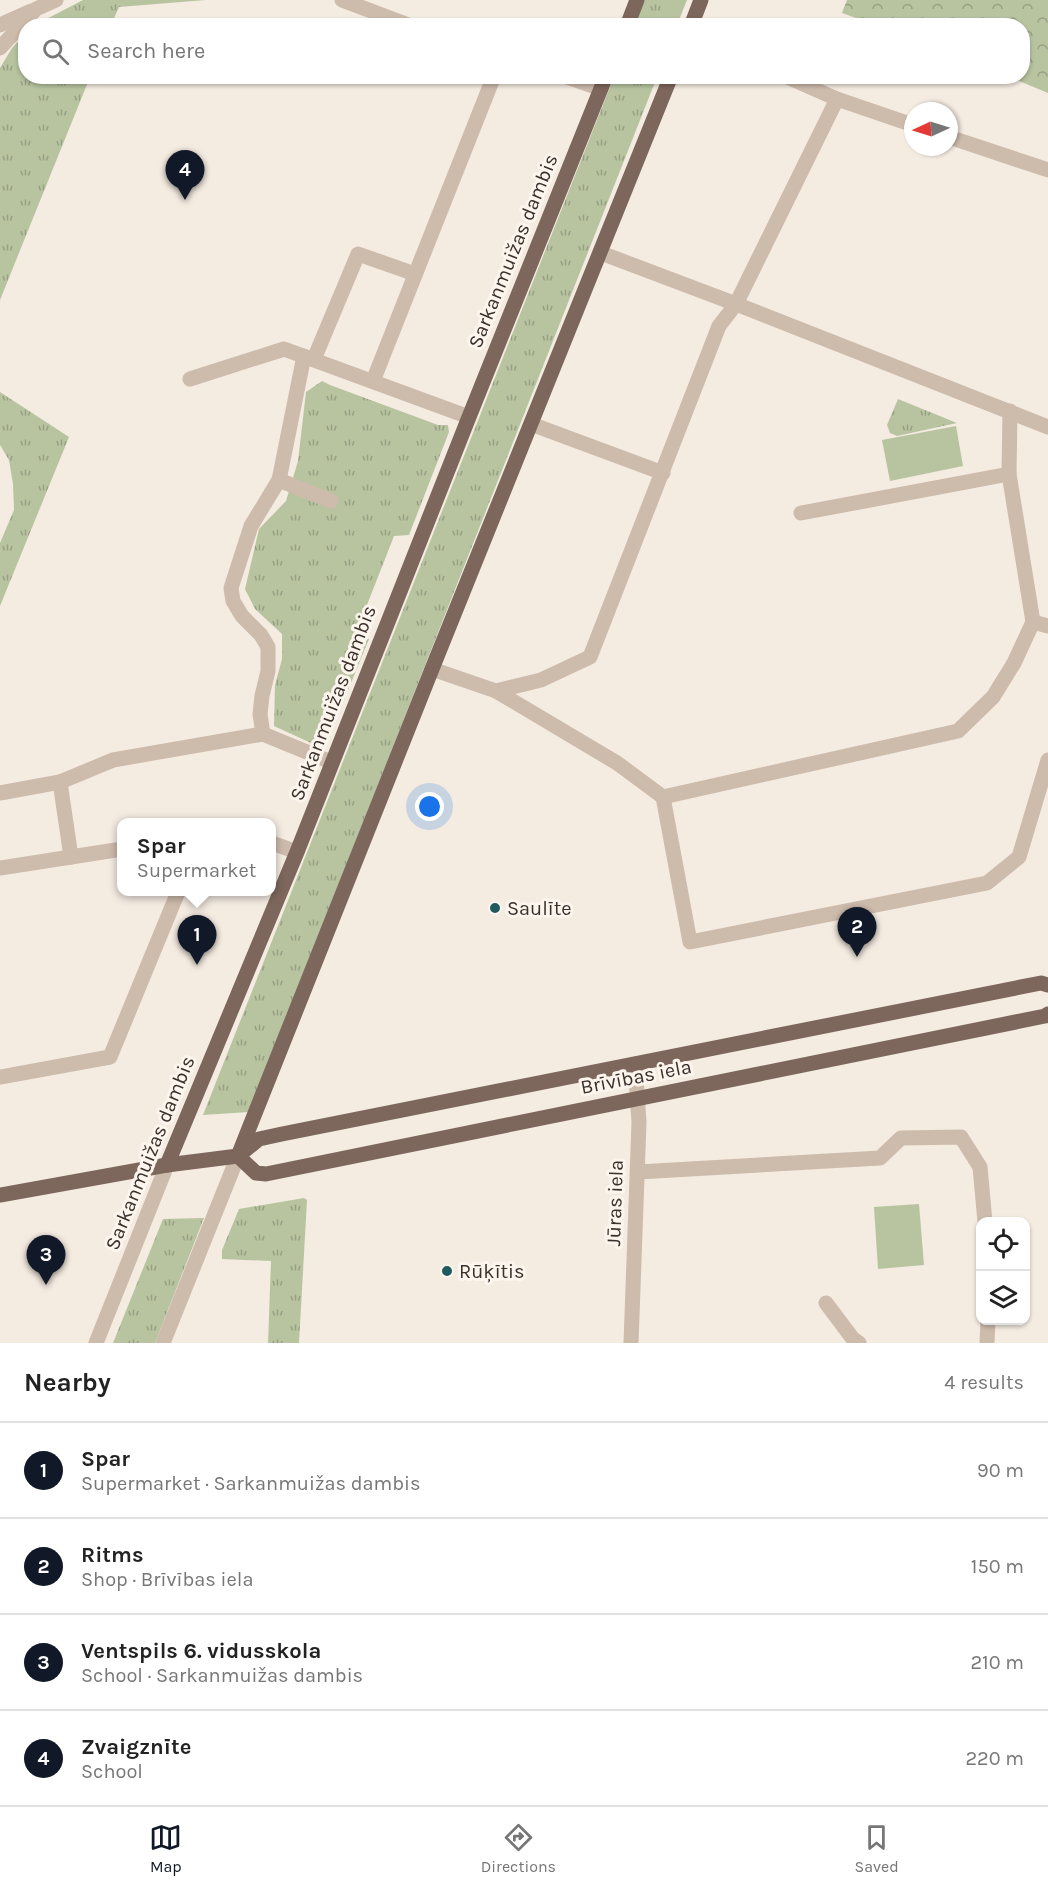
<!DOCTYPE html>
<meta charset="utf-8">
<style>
body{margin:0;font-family:Karla,sans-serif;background:#f6f6f6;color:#222}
.controls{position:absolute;right:18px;bottom:18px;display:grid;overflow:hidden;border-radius:12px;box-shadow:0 2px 4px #0004}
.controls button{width:54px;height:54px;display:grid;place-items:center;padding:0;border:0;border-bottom:2px solid #e0e0e0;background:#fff;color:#222;font:30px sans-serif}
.compass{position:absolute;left:904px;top:102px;width:54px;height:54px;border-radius:50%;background:#fff;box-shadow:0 2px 4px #0004;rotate:266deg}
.you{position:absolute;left:430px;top:807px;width:21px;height:21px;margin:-15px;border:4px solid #fff;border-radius:50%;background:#1a73e8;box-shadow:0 0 0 9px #1a73e833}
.badge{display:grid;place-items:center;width:39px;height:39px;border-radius:50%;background:#111827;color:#fff;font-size:20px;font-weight:700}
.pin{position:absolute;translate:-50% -50px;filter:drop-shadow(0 2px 3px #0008)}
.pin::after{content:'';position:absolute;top:32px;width:21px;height:18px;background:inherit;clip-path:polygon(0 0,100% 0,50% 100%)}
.popup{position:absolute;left:117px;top:818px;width:159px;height:78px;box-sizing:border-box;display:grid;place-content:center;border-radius:12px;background:#fff;filter:drop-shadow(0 2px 4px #0005);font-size:20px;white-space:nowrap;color:#767676}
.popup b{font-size:22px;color:#222}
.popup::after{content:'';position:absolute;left:50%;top:100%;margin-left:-12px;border:12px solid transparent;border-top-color:#fff}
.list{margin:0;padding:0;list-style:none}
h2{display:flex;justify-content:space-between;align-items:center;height:78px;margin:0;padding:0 24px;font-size:26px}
h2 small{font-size:20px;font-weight:400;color:#767676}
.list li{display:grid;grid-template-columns:39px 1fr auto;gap:18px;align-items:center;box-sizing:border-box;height:96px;padding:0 24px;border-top:2px solid #e0e0e0}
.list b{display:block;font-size:22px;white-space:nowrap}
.list p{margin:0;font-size:20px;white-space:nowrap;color:#767676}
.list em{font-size:20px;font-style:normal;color:#767676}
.icon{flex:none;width:33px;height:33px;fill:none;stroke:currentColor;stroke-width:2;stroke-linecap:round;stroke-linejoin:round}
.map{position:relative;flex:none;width:1048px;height:1343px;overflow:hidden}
.search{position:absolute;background:#fff;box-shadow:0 2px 4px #0004;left:18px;right:18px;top:18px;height:66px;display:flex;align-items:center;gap:15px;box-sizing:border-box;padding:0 21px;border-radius:24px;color:#767676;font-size:22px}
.sheet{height:462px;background:#fff}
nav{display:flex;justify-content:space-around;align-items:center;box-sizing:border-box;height:84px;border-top:2px solid #e0e0e0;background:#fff;font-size:16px;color:#767676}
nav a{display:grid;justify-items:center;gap:3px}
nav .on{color:#111827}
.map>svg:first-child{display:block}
.grass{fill:url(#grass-tufts)}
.park{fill:url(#park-crowns)}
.pitch{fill:#b8c4a0}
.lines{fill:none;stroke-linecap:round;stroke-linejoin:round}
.minor{stroke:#cdbbac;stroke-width:15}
.major{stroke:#7d675c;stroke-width:15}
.poi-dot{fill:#1f5a5e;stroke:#fbf5ee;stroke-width:2}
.labels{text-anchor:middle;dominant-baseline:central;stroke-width:6;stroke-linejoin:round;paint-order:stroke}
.street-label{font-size:20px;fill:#3b302b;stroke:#fbf5ee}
.poi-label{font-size:20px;fill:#3b302b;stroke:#fbf5ee;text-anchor:start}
</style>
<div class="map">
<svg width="1048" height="1343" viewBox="0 0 1048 1343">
<defs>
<pattern id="grass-tufts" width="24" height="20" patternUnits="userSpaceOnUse" patternTransform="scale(1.5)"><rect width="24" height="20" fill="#b8c4a0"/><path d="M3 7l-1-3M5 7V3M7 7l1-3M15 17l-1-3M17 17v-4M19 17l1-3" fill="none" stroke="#97a083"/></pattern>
<pattern id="park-crowns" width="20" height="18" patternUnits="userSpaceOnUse" patternTransform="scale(1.5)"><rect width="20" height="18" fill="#b8c4a0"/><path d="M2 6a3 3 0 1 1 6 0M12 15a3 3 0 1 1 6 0" fill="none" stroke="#97a083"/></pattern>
</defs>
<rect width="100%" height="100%" fill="#f4ebe1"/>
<g class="grass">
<polygon points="83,0 206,0 119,7 111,25 35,25"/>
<polygon points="644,0 687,0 677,25 634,26"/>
<polygon points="25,34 26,76 90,77 0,300 0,68 12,48"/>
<polygon points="614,77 657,77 249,1112 203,1115"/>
<polygon points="322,381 330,385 438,425 448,425 449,432 409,535 394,536 356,633 369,639 324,749 274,726 275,685 282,659 282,634 255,609 245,589 259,529 286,501 298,461 306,392"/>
<polygon points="0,392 69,437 0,606 0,543 14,510 13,484 9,460 0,445"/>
<polygon points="898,399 957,423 897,436 890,433 887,425"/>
<polygon points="304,1198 307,1200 299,1343 268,1343 271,1261 222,1259 222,1250 239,1209"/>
<polygon points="204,1218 155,1343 113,1343 163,1219"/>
</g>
<polygon class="park" points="847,0 1048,0 1048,93 1009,77 1022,76 1022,26 876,25 842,13"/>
<g class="pitch">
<polygon points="956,426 963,466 890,481 882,440"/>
<polygon points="919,1204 924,1265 878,1269 874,1207"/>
</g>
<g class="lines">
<g class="minor">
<polyline points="342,0 411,26"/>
<polyline points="0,25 31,11"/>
<polyline points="0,48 36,9 56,0"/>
<polyline points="564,76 601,89"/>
<polyline points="785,76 837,99 913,125"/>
<polyline points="949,137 1048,170"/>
<polyline points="601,253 736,304 1048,427"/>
<polyline points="314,359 358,254 415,274"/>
<polyline points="190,379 284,349 469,417"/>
<polyline points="373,381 494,76"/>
<polyline points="1010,411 1009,474 1033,622"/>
<polyline points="531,424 663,473"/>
<polyline points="279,480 331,501"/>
<polyline points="801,513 1009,474"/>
<polyline points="432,669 496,691 541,680 590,657 719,326 736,304 837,99"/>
<polyline points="496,691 617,763 663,797 690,942 987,883 1019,857 1048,760"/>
<polyline points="263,734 260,714 262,696 268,671 268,647 261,635 242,616 233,601 231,588 251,526 279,480 304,356"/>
<polyline points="60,782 71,857 122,849"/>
<polyline points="0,793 60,782 113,760 263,734 331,762"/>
<polyline points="663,797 958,731 993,697 1014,663 1033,622 1048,626"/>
<polyline points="272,843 297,852"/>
<polyline points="0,868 71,857"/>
<polyline points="0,1077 110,1057 178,892"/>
<polyline points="638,1172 880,1158 901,1138 961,1137 980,1167 985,1222"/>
<polyline points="826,1303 853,1339 859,1343"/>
<polyline points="96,1343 167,1165"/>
<polyline points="163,1343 238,1156"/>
<polyline points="631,1343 639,1122 635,1064"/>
<polyline points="987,1343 988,1320"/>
</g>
<g class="major">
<polyline points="627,26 637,0"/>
<polyline points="691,26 701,0"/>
<polyline points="238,1156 432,669 671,76"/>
<polyline points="238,1156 256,1173 266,1174 1045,1016 1048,1014"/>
<polyline points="167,1165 297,852 469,417 606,76"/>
<polyline points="0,1195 167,1165 238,1156 259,1139 282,1134 1041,983 1048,985"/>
</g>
</g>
<g class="poi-dot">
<circle cx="495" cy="908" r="6"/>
<circle cx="447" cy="1271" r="6"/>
</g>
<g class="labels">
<g class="street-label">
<text transform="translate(513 251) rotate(-68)">Sarkanmuižas dambis</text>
<text transform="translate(333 703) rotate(-69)">Sarkanmuižas dambis</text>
<text transform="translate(636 1077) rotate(-11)">Brīvības iela</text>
<text transform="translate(150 1153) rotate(-68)">Sarkanmuižas dambis</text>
<text transform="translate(615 1203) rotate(-88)">Jūras iela</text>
</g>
<g class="poi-label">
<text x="507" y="908">Saulīte</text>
<text x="459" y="1271">Rūķītis</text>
</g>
</g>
</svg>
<div class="controls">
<button><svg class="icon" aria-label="locate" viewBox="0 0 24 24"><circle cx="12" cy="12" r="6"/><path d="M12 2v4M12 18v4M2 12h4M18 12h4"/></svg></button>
<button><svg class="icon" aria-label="layers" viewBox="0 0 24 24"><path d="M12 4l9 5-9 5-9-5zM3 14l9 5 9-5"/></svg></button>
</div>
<svg class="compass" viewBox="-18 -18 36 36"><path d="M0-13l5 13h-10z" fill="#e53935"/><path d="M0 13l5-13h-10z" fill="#767676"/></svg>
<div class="you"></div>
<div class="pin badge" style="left:197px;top:965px">1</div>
<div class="popup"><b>Spar</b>Supermarket</div>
<div class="pin badge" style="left:857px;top:957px">2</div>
<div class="pin badge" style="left:46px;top:1285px">3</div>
<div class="pin badge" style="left:185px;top:200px">4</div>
<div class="search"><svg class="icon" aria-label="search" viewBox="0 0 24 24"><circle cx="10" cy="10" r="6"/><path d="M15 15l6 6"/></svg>Search here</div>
</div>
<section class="sheet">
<h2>Nearby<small>4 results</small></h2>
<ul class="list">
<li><span class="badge">1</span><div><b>Spar</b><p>Supermarket · Sarkanmuižas dambis</p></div><em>90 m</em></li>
<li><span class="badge">2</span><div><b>Ritms</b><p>Shop · Brīvības iela</p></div><em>150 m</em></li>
<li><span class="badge">3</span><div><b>Ventspils 6. vidusskola</b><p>School · Sarkanmuižas dambis</p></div><em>210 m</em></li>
<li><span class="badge">4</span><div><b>Zvaigznīte</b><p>School</p></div><em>220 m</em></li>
</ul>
</section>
<nav>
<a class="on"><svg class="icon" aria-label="map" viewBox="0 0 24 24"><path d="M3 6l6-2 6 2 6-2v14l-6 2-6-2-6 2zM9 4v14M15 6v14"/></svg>Map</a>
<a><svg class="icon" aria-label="directions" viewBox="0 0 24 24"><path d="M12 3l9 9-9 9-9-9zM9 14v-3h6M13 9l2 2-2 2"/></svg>Directions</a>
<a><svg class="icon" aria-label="saved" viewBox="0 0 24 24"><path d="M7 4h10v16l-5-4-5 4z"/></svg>Saved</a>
</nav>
